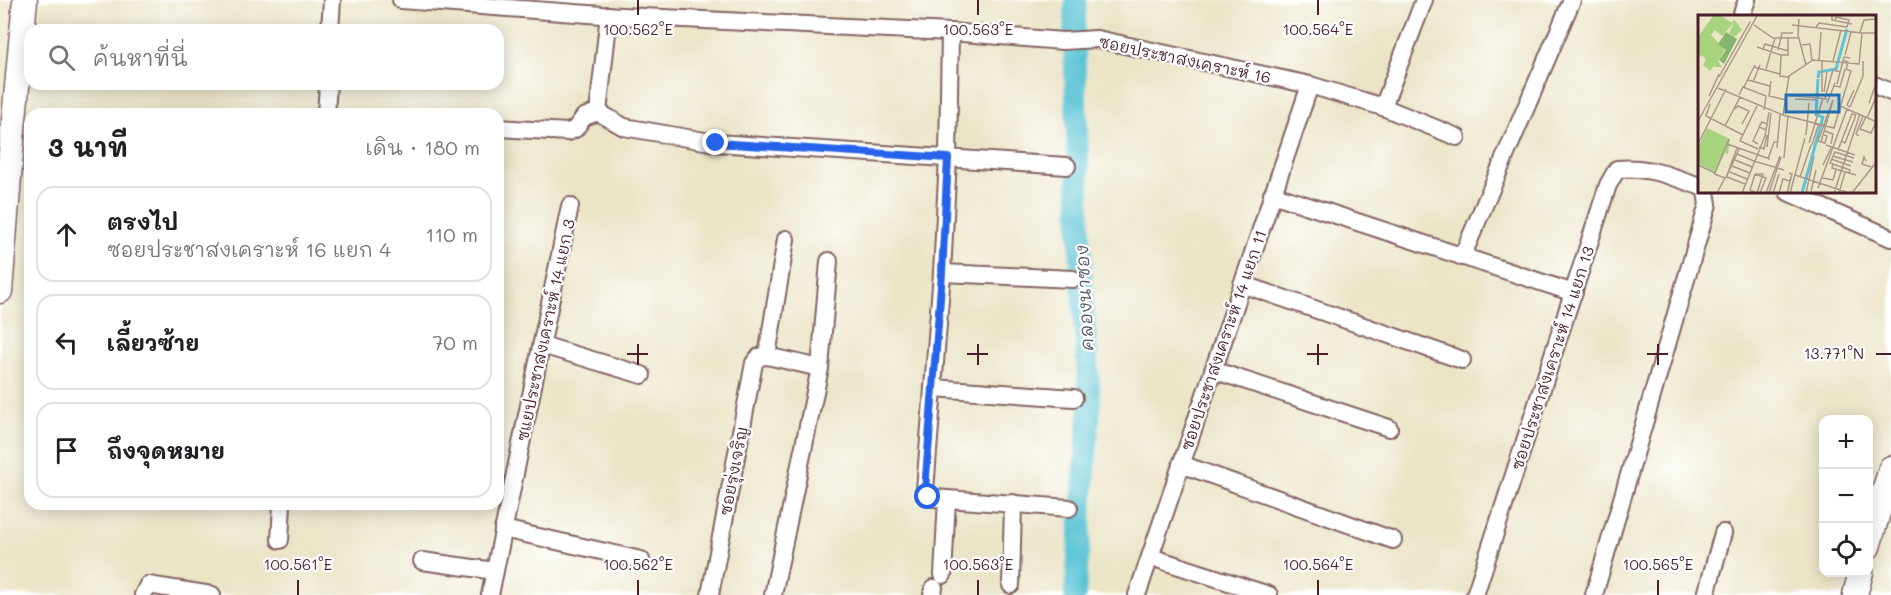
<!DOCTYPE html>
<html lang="th">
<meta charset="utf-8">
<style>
body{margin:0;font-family:Mali,"Playpen Sans Thai",sans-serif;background:#f6f6f6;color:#202124}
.controls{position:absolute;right:18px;bottom:18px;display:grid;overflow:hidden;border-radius:12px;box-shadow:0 3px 15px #0003}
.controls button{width:54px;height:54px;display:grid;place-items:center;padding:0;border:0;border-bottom:2px solid #e0e0e0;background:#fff;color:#202124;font:30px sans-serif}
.stop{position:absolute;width:18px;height:18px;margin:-14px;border:4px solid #2563eb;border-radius:50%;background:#fff}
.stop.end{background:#2563eb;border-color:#fff;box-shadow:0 2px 6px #0008}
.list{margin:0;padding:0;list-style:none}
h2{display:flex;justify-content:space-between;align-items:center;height:78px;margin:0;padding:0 24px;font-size:26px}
h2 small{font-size:20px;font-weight:400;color:#757577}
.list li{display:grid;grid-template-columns:39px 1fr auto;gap:18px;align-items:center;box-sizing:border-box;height:96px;margin:0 12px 12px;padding:0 12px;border:2px solid #e0e0e0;border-radius:18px}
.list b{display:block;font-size:22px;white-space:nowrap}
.list p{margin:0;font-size:20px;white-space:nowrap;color:#757577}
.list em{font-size:20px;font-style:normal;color:#757577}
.icon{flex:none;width:33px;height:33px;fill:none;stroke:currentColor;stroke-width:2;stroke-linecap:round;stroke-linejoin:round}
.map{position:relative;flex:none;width:1891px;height:595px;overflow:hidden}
.search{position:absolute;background:#fff;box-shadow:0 3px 15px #0003;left:24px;top:24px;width:480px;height:66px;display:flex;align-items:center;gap:15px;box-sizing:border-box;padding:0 21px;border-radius:18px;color:#757577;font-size:22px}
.panel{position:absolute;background:#fff;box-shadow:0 3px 15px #0003;left:24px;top:108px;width:480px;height:402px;border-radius:18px}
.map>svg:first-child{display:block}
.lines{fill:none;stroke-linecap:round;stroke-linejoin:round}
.canal{stroke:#5bc4d6;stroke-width:22}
.street-casing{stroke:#826462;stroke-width:20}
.secondary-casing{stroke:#826462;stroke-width:27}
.street{stroke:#fff;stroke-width:16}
.secondary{stroke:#fff;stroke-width:24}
.route{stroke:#2563eb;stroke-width:8}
.ticks{fill:none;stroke:#4a1f2b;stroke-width:2}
.labels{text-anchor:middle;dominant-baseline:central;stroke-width:4.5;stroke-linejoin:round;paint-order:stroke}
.street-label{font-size:16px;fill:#4a1f2b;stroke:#fff}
.water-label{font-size:18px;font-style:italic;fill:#505967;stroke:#fff}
.inset-river{fill:none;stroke:#5bc4d6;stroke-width:3}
.inset-road{fill:none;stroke:#ab9689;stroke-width:1.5}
.view{fill:#1f6fb2;fill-opacity:0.15;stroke:#1f6fb2;stroke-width:3}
.inset-edge{fill:none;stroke:#4a1f2b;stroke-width:3}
.ticks-label{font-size:15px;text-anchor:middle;fill:#4a1f2b;stroke:#fff;stroke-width:4.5;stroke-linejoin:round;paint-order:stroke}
</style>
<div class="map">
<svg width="1891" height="595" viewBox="0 0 1891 595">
<rect width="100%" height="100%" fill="#fff"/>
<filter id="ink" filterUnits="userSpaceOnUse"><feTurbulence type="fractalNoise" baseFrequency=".0167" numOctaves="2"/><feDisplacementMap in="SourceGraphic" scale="12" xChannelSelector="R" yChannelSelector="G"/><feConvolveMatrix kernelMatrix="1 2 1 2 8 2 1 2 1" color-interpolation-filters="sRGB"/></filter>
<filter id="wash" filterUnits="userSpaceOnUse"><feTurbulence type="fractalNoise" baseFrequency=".008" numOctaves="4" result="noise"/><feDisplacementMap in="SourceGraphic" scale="24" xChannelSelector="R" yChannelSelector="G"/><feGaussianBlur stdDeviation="1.35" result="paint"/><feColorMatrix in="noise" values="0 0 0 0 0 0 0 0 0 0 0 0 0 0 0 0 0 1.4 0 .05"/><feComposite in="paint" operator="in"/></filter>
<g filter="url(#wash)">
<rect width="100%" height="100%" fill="#ebe5c8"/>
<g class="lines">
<polyline class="canal" points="1075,595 1090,405 1081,269 1074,32 1076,0"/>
</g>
</g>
<g filter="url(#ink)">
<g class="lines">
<defs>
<g id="street">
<polyline points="401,0 602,15 950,32 1063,41 1097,39 1310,85 1383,107 1457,137"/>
<polyline points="1741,16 1747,0"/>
<polyline points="330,30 332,0"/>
<polyline points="950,32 948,158 942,273 925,490 928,497 934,498 1069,508"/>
<polyline points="1874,85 1891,92"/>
<polyline points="1383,107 1424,0"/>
<polyline points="598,112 609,15"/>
<polyline points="326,114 328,84"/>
<polyline points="498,128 568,132 575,129 584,117 598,112 624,127 716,143 1067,166"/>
<polyline points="1788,192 1891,238"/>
<polyline points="1272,194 1574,293"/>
<polyline points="1462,257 1572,0"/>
<polyline points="942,273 1073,279"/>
<polyline points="1242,284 1462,360"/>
<polyline points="542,345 642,375"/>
<polyline points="767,356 786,239"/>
<polyline points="1213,370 1389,428"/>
<polyline points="934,388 1074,398"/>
<polyline points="1181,464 1393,540"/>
<polyline points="503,529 641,560"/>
<polyline points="280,540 282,504"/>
<polyline points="1151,557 1269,595"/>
<polyline points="422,561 495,571"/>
<polyline points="943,575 947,499"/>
<polyline points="1011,585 1013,503"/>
<polyline points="143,595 148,585 212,595"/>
<polyline points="490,595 570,206"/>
<polyline points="710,595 754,363 759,357 767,356 820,368"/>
<polyline points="773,595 820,368 829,261"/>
<polyline points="932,595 934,588"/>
<polyline points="1137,595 1310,85"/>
<path d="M1475 595 1608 185 1617 169C1646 166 1672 176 1699 186"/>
<polyline points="1594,595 1708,204 1706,192"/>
<polyline points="1706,595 1723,533"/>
</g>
<g id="secondary">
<polyline points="0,291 11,152 25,0"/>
<polyline points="1868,547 1891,468"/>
<polyline points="1855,595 1861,572"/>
</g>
</defs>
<use href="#street" class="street-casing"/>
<use href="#secondary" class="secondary-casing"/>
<use href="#street" class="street"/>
<use href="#secondary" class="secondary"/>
</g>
</g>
<g class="lines" filter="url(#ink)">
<polyline class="route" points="716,143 948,158 942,273 925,490 928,497"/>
</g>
<path class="ticks" d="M638 0V15M978 0V15M1318 0V15M638 344V365M978 344V365M1318 344V365M1658 344V365M627 354H648M967 354H988M1307 354H1328M1647 354H1668M1876 354H1891M298 580V595M638 580V595M978 580V595M1318 580V595M1658 580V595"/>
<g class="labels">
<g class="street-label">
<text transform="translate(1185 59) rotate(12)">ซอยประชาสงเคราะห์ 16</text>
<text transform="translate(545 330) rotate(-78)">ซแยประชาสงเคราะห์ 14 แยก 3</text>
<text transform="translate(1223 340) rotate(-71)">ซอยประชาสงเคราะห์ 14 แยก 11</text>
<text transform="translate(1552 358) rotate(-72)">ซอยประชาสงเคราะห์ 14 แยก 13</text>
<text transform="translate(733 471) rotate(-79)">ซอยรุ่งเจริญ</text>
</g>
<g class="water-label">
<text transform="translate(1084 298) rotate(-93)">คลองนาซอง</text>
</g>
</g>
<g transform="translate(1698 15)">
<rect width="178" height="178" fill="#ebe5c8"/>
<path d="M15 1H23L34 8 36 4 44 15 36 22 31 18 36 8 24 21 17 15 13 20 27 35 20 46 24 52H16L18 48 12 56 5 50 8 44 3 40 0 44V22Z" fill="#a7d37f"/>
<path d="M28 17 39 24 26 49 21 45 28 35 20 29Z" fill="#85b56e"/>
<path d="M9 113 32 124 30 139 27 138 17 157 0 149V133Z" fill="#a7d37f"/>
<path class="inset-river" d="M120 63 121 57 138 54 149 14M104 178 125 102 118 100 120 64"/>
<path class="inset-road" d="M134 1V5L154 9M101 4 100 20 108 50M137 6 138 2 151 5 149 12M56 10 75 23H101M94 10 164 18M118 12 121 8 149 12M162 17 166 5 179 4M104 30 112 29 114 46M59 32 83 40M65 34 67 29 90 36M80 35 84 18H95M83 40 82 61 90 62M83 40H90V22M147 40 153 17M121 45 123 17M135 46 143 15M56 52 82 59M68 54 77 23M21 62 52 7M50 65 72 71M73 66 71 81 88 85M55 67 62 50M139 69 146 42 152 43M136 71 142 72 147 54M46 72 57 50M20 73 85 100 91 61 115 45 161 49 164 18H179M124 77V45M126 77 129 57M41 80 45 72 68 81 66 95M88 80 129 84M11 81 21 59M127 83 135 55 142 57M97 84 118 85M129 88 137 68M171 88 179 66M12 89 8 101 45 120M59 91 42 126 60 134M142 91 179 107M152 92 165 61V46M152 92 149 90 156 75M37 94 40 91 51 96 44 109M85 100 136 113 153 56 148 54 150 47 145 45M168 102 162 114 173 118 178 107M169 103 179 80M0 106 59 1M27 111 42 82M68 115 61 112 64 107 69 109M127 116 135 119 133 129M108 120 111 88M126 120 129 121 127 128 120 126 135 85M161 121 158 119 165 101M144 126 147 128 158 100M123 127 135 85M111 128 125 83M0 129 28 74M29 129 72 144M60 129 55 126 61 113M114 130 121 108M128 130 157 140M61 132 66 134 69 120M69 132 73 98M39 133 28 163 41 134M79 133 82 100M140 135 154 99 158 100M39 139 56 146M135 141 155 147M86 143 90 101M70 144 76 127H80M133 144 153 151M37 145 54 152M56 146 86 155M168 146 166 142 164 149 173 152M135 149 134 153 158 160M0 150 17 158 31 124M125 150 133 133M34 151 52 158M32 157 49 164M151 158 152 155 132 148 137 137 156 143M16 159 27 163 19 178M57 159H65L59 178M57 159 68 163 62 178M57 159 52 175 59 178M97 160 151 178M29 162 47 169M102 162 113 130M125 163 135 165 138 155M120 173 149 94M113 176 118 155M44 178 67 121 71 97M68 178 82 141M71 178 83 142M75 178 81 159M81 178 85 164 92 166M89 178 94 159 91 158M92 178 107 123M108 178 116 141M136 178 162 99M141 178 147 157M154 178 179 146"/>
<path class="view" d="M88 80H141V97H88Z"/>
<rect width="178" height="178" class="inset-edge"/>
</g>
<g class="ticks-label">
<text x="638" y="35">100.562°E</text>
<text x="978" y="35">100.563°E</text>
<text x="1318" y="35">100.564°E</text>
<text x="1834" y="359">13.771°N</text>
<text x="298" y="570">100.561°E</text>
<text x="638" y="570">100.562°E</text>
<text x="978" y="570">100.563°E</text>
<text x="1318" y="570">100.564°E</text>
<text x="1658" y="570">100.565°E</text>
</g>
</svg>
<div class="controls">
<button>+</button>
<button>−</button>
<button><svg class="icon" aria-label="locate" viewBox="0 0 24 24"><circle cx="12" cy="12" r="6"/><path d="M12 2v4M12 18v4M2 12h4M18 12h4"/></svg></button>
</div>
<div class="stop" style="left:928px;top:497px"></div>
<div class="stop end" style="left:716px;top:143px"></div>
<div class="search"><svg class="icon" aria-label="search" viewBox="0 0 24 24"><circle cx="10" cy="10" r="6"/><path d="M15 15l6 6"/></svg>ค้นหาที่นี่</div>
<section class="panel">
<h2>3 นาที<small>เดิน · 180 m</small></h2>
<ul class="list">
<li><svg class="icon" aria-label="ahead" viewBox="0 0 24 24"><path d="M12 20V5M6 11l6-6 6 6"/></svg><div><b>ตรงไป</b><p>ซอยประชาสงเคราะห์ 16 แยก 4</p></div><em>110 m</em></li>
<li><svg class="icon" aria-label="left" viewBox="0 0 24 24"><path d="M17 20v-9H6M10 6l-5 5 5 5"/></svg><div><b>เลี้ยวซ้าย</b></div><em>70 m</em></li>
<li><svg class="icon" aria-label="arrive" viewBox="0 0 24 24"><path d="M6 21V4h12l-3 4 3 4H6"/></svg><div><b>ถึงจุดหมาย</b></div></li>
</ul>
</section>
</div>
